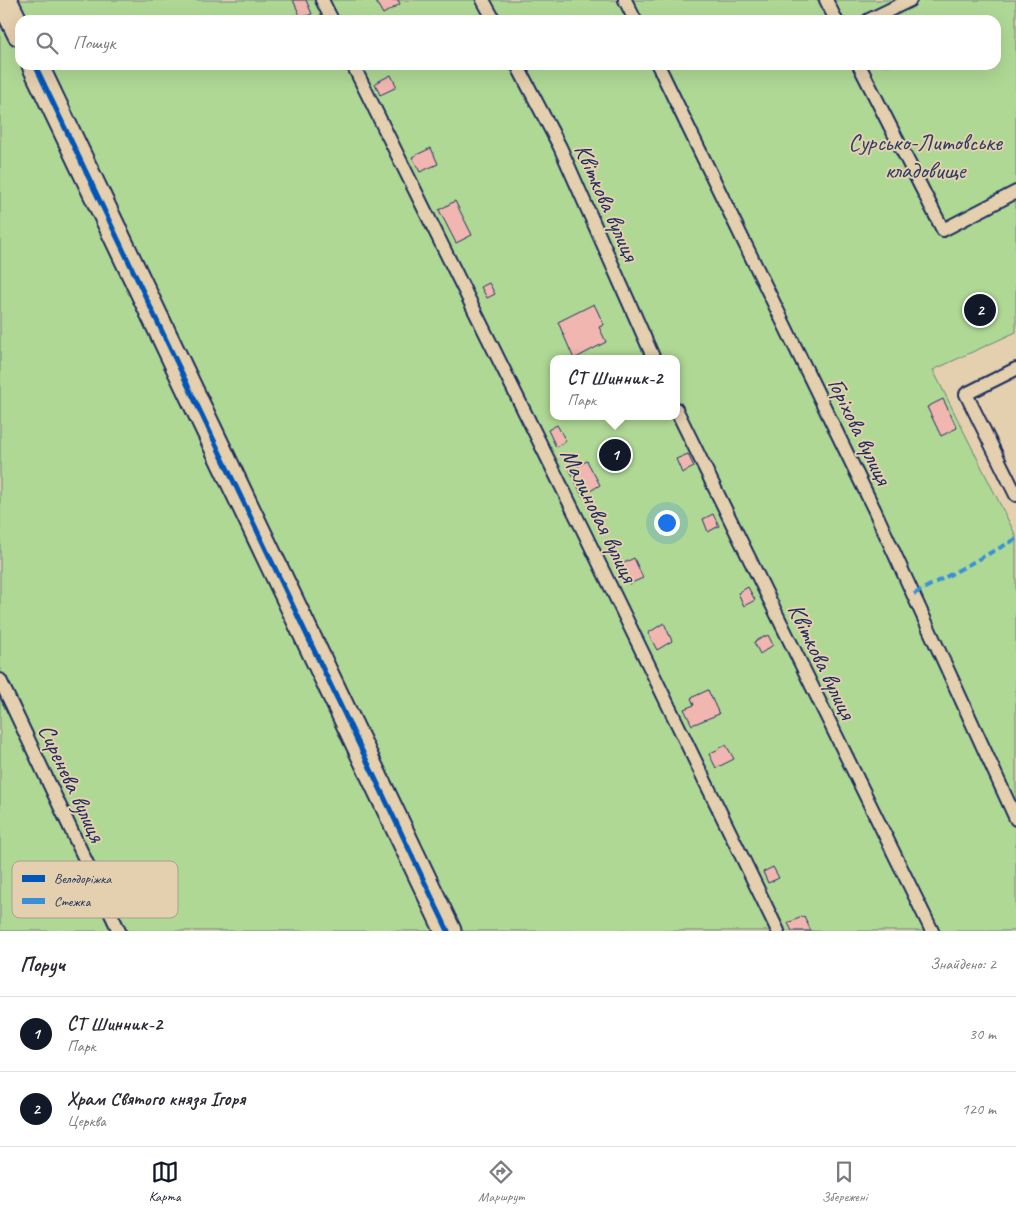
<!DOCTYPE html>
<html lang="uk">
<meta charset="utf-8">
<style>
body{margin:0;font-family:Caveat,sans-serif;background:#f7f7f7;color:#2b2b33}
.you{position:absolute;left:666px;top:522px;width:18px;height:18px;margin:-12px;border:4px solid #fff;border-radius:50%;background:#1a73e8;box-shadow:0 0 0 8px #1a73e833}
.badge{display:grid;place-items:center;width:32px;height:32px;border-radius:50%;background:#111827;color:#fff;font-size:16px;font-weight:700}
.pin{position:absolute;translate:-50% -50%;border:2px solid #fff;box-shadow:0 1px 5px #0006}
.popup{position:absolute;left:550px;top:355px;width:130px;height:65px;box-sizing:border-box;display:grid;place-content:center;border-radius:10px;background:#fff;filter:drop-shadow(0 1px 4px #0005);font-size:16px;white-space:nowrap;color:#7c7c81}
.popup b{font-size:19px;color:#2b2b33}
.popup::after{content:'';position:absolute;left:50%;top:100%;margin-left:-10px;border:10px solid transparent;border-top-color:#fff}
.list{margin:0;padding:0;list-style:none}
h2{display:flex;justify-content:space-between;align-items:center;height:65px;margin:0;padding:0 20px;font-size:21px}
h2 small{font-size:16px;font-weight:400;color:#7c7c81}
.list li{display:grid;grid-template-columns:32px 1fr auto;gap:15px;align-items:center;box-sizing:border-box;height:75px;padding:0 20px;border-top:1px solid #e1e1e2}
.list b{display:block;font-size:19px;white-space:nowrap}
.list p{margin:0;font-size:16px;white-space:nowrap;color:#7c7c81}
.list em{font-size:16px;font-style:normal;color:#7c7c81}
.icon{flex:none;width:28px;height:28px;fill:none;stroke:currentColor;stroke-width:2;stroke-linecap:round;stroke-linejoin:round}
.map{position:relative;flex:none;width:1016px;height:931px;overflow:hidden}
.search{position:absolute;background:#fff;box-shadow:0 5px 20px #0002;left:15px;right:15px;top:15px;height:55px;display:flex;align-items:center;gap:12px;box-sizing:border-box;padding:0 18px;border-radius:15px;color:#7c7c81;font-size:19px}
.sheet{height:215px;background:#fff}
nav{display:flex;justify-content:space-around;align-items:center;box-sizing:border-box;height:70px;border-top:1px solid #e1e1e2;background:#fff;font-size:14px;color:#7c7c81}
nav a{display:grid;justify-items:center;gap:2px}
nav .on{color:#111827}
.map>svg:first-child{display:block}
.green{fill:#afd895;stroke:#65847a;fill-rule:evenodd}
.building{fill:#f1b6b0;stroke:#1b2f5e}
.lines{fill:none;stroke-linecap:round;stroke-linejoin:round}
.lane-casing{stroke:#1b2f5e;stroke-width:16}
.street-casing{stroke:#1b2f5e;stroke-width:29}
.lane{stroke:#e4cfae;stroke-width:12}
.street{stroke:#e4cfae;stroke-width:25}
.quiet{stroke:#3891d7;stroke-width:4;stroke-dasharray:8 4;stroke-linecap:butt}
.cycleway-casing{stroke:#e4cfae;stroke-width:8}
.cycleway{stroke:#0057b8;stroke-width:5}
.labels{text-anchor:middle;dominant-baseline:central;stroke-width:4;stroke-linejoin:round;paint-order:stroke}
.park-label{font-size:24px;fill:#2a4064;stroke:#e4cfae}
.street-label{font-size:24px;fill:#1b2f5e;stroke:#e4cfae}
.key{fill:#e4cfae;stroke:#a89f96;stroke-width:1}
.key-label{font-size:14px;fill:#1b2f5e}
</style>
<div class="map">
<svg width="1016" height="931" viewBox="0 0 1016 931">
<rect width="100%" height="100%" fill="#e4cfae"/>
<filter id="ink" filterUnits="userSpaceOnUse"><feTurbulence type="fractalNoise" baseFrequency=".02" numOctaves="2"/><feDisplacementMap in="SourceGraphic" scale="10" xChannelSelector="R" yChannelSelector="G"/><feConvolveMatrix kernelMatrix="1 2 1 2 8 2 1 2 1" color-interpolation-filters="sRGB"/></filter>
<g filter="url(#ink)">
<path class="green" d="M0 0H1016V332L933 370 1016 536V931H0ZM20 20H996V65H20ZM554 359H676V416H554Z"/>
<g class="building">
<polygon points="293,0 306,0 312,14 301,18"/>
<polygon points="375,0 398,0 400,4 383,14"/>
<polygon points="391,75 397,87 380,95 375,83"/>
<polygon points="431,148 438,164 420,172 412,157"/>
<polygon points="455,201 472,235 456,243 439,210"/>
<polygon points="489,283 495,294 487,298 481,287"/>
<polygon points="594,304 604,325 599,327 606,342 574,359 558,322"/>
<polygon points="943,399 957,428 941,436 927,407"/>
<polygon points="557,425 566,441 556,447 548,430"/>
<polygon points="688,454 694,467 682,473 676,459"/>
<polygon points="587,461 600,485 582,496 570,470"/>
<polygon points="713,514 719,526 708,532 703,519"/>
<polygon points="634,558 643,578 629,584 620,565"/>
<polygon points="748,587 755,600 744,606 738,593"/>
<polygon points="664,623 672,641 657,650 648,633"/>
<polygon points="768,635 773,645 760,654 754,642"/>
<polygon points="708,690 719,714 692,725 684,709 694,705 691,698"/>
<polygon points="726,745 734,759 716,768 709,754"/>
<polygon points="773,867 779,878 768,883 763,872"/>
<polygon points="804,916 811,931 792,931 788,923"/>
</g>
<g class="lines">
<defs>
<g id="lane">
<polyline points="322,0 332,20"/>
<polyline points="483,0 494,20"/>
<polyline points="625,0 635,20"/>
<polyline points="826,0 836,20"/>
<polyline points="869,20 910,0"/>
<polyline points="353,65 582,528 778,931"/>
<polyline points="517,65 560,147 654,359"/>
<polyline points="658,65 874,509 1016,819"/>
<polyline points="859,65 943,230 1016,192"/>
<polyline points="1016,369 966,394 1016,495"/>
<polyline points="676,409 932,931"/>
<polyline points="0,680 119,931"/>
</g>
<g id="street">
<polyline points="4,0 20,33"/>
<polyline points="35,65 448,931"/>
</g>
</defs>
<use href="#lane" class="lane-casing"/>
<use href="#street" class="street-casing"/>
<use href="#lane" class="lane"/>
<use href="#street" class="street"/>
<polyline class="quiet" points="914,594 1016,539"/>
<defs>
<polyline id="cycleway" points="35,65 448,931"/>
</defs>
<use href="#cycleway" class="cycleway-casing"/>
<use href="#cycleway" class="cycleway"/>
</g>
</g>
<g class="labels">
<g class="park-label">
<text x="925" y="142">Сурсько-Литовське<tspan x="925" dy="28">кладовище</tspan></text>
</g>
<g class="street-label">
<text transform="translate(607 202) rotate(66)">Квіткова вулиця</text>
<text transform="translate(860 431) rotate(64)">Горіхова вулиця</text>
<text transform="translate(599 515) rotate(64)">Малиновая вулиця</text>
<text transform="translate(822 661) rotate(64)">Квіткова вулиця</text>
<text transform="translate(72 783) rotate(65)">Сиренева вулиця</text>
</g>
</g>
<rect x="12" y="861" width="166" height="57" rx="8" class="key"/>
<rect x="22" y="875" width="23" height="7" fill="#0057b8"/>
<rect x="22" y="898" width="23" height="6" fill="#3891d7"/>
<g class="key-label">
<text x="54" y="883">Велодоріжка</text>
<text x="54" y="906">Стежка</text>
</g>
</svg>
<div class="you"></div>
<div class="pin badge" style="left:615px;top:455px">1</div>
<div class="popup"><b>СТ Шинник-2</b>Парк</div>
<div class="pin badge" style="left:980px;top:310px">2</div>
<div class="search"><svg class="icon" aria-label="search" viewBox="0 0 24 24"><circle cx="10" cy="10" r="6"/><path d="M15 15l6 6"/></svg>Пошук</div>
</div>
<section class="sheet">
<h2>Поруч<small>Знайдено: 2</small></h2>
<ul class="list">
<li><span class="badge">1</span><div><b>СТ Шинник-2</b><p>Парк</p></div><em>30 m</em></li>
<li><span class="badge">2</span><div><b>Храм Святого князя Ігоря</b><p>Церква</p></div><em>120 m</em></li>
</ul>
</section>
<nav>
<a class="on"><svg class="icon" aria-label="map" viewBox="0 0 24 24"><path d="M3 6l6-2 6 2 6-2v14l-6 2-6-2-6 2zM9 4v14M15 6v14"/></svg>Карта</a>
<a><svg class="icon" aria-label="directions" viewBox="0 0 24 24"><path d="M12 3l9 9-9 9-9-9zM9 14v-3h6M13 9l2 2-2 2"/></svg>Маршрут</a>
<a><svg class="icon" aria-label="saved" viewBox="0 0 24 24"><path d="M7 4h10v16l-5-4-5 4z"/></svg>Збережені</a>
</nav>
